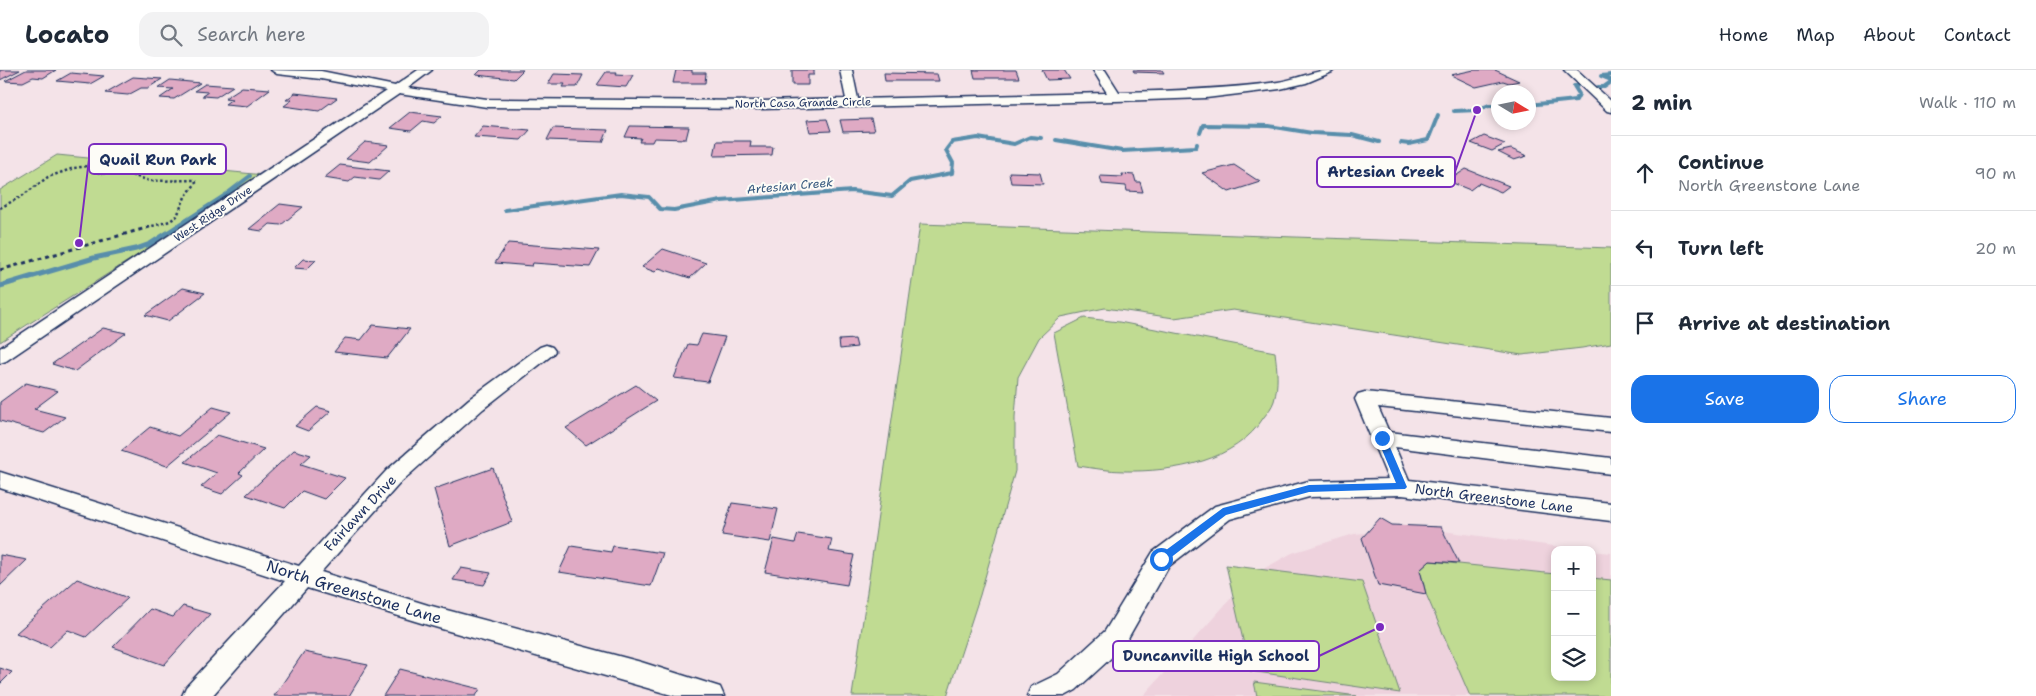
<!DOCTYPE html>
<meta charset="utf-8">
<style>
body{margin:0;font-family:"Shantell Sans",sans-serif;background:#f2f2f3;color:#1f2937}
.controls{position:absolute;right:15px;bottom:15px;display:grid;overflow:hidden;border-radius:10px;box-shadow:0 2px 8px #0003}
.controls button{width:45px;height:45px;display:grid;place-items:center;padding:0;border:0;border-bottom:1px solid #e0e1e3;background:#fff;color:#1f2937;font:25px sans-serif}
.compass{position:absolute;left:1491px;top:15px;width:45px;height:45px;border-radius:50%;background:#fff;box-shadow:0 2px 8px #0003;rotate:100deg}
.stop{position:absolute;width:15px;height:15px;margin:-11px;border:4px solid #1a73e8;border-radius:50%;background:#fff}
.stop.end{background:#1a73e8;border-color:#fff;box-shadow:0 1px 5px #0008}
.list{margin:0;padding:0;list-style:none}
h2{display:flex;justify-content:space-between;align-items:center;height:65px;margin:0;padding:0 20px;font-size:21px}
h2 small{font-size:16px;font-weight:400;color:#747a83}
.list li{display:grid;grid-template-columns:32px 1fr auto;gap:15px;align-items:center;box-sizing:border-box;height:75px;padding:0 20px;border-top:1px solid #e0e1e3}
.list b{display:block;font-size:19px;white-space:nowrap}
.list p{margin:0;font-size:16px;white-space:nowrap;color:#747a83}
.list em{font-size:16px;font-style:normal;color:#747a83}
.actions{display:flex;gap:10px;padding:15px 20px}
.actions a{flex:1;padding:11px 0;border:1px solid #1a73e8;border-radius:15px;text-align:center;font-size:18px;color:#1a73e8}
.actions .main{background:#1a73e8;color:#fff}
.icon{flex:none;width:28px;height:28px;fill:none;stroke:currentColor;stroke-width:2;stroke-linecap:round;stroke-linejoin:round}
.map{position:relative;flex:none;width:1611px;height:626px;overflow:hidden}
header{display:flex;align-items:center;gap:30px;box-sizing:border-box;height:70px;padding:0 25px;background:#fff;border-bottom:1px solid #e0e1e3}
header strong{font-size:24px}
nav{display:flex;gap:28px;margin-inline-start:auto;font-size:18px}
.search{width:350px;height:45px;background:#f2f2f3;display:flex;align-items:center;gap:12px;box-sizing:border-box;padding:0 18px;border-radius:15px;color:#747a83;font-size:19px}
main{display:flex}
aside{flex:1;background:#fff}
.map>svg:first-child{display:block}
.built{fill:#eed2dd}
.green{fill:#c0db92;stroke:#6e8578}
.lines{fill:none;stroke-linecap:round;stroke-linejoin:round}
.stream-far1{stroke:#588eab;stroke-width:4}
.stream{stroke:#588eab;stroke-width:5}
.building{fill:#dfaac4;stroke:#1b2f5e}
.minor-casing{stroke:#1b2f5e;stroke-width:3}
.path-far1{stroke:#1b2f5e;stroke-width:2.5;stroke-dasharray:2.5 2.5;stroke-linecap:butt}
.path{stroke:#1b2f5e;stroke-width:3;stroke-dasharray:4 4;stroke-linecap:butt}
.minor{fill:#fdfcf7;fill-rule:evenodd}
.route{fill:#1a73e8}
.labels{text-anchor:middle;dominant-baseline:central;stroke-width:4;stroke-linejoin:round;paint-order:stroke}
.far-street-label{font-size:11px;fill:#1b2f5e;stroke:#fdfcf7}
.far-water-label{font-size:12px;font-style:italic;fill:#34577e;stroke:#fdfcf7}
.street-label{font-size:14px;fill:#1b2f5e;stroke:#fdfcf7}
.near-street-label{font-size:16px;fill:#1b2f5e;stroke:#fdfcf7}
.leader{fill:none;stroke:#7b2cbf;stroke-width:2}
.callout-dot{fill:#7b2cbf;stroke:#fdfcf7;stroke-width:2}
.callout{fill:#fdfcf7;stroke:#7b2cbf;stroke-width:2}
.callout-label{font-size:15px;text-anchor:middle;font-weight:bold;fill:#1b2f5e}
</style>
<header>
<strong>Locato</strong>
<div class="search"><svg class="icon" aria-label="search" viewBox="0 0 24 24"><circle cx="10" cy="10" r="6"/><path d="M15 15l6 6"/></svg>Search here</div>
<nav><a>Home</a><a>Map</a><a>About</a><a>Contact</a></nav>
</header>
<main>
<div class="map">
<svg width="1611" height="626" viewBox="0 0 1611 626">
<rect width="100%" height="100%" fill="#f4e3e8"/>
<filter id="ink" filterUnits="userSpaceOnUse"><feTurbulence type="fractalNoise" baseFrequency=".02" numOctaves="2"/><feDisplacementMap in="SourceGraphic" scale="10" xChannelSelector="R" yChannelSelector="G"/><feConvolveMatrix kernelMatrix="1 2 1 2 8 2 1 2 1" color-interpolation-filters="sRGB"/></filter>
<g filter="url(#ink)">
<polygon class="built" points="1420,458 1583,480 1555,480 1555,607 1592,607 1592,481 1611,483 1611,626 1143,626 1251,506 1292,483 1354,464"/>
<g class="green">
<polygon points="57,85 264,105 0,272 0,120"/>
<polygon points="920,154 1611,178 1611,273 1582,278 1522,285 1233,240 1174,248 1105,238 1061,247 1039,268 1018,307 1015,347 1015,401 980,525 947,626 852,626"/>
<path d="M1084 248 1119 252 1275 282C1277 299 1279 314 1274 331 1272 337 1268 342 1264 347 1236 392 1173 402 1124 401 1109 401 1093 398 1078 396L1054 263Z"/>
<polygon points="1430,491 1555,504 1555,607 1592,607 1592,508 1611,510 1611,626 1470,626 1426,524 1420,500"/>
<polygon points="1226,495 1362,512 1400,623 1250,601"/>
<polygon points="1254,612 1357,626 1257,626"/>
</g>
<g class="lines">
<g class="stream-far1">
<polyline points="1611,5 1601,6 1611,10"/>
<polyline points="1598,17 1604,17 1611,12"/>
<polyline points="1528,35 1576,30 1579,24 1574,16 1577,16"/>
<polyline points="1454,41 1477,40 1489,35 1498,35"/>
<polyline points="1200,63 1203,55 1269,56 1312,63 1352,65 1379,72"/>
<polyline points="1056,70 1122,81 1196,77 1197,74"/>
<polyline points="1401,73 1409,74 1428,70 1438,45"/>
<polyline points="505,140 621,124 649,127 660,139 674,140 721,131 852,121 892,126 910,111 952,103 953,93 946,80 952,72 978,68 1014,74 1030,67 1041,68"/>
<polyline points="176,157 224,126 250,106"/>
</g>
<polyline class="stream" points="0,216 94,188 136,179 150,174 178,156"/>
</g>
<g class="building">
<polygon points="0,0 20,0 0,10"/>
<polygon points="26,0 56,0 43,8 33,7 23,12 5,11"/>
<polygon points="481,0 523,0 514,9 476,5"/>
<polygon points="676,0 692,0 692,3 706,3 705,13 673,13"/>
<polygon points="792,0 814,0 814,5 808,5 808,15 792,15"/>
<polygon points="973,0 1016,0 1019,8 975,8"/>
<polygon points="1042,0 1064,0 1070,9 1047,10"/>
<polygon points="1133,0 1162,0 1164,3 1134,2"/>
<polygon points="1474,0 1495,0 1519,11 1509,13 1503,11 1476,17 1451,5"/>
<polygon points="606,2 617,2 616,4 633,5 626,17 597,15"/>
<polygon points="71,3 104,6 90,14 57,11"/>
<polygon points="884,3 937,4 939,11 885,11"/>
<polygon points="554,4 583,5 577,17 563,17 565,14 548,14"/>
<polygon points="133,7 162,9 148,18 141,18 128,25 105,23"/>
<polygon points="170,10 200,13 174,29 160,28 173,19 158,18"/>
<polygon points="205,14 233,16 216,27 202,26 208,22 194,21"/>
<polygon points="242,17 270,19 247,36 225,34 232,29 225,28"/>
<polygon points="295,23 337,28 319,41 284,36 292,30 286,30"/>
<polygon points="410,42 442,46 434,53 423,51 411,61 390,58"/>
<polygon points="827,49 831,61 810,62 807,50"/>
<polygon points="871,49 874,61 843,62 840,50"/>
<polygon points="483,56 530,60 521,70 474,67"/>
<polygon points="630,56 689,57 686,69 654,68 652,72 639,72 641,68 625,67"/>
<polygon points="553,58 608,60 603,72 547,70"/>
<polygon points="1484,66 1505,74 1492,81 1471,73"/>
<polygon points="717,71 751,71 750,77 773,77 772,85 714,86"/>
<polygon points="365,72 389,75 370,92 346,89"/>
<polygon points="1511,79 1527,86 1514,90 1498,82"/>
<polygon points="340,95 389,101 379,110 355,107 349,112 324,108"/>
<polygon points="1234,95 1260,112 1229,122 1202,103"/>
<polygon points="1466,99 1509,116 1501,122 1479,113 1470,120 1448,111"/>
<polygon points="1009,102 1040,103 1043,114 1011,113"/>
<polygon points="1122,104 1134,105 1136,112 1140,112 1143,122 1127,121 1126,116 1102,114 1100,106 1123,107"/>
<polygon points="280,134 303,137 281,155 270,154 262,161 249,159"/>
<polygon points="508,173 599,180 590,197 533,193 532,196 495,193"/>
<polygon points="663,179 706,193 690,208 659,198 655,202 642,197"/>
<polygon points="303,189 316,190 307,199 294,198"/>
<polygon points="183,218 205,223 168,251 145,245"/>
<polygon points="373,255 410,259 387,288 334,282 345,268 361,270"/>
<polygon points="103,258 126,263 75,301 52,294"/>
<polygon points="702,264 725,267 708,312 674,308 688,274 697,275"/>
<polygon points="855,269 857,277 840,279 839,270"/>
<polygon points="26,313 58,321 34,339 65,347 44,363 0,351 0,332"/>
<polygon points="636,315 656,331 586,375 566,358"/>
<polygon points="213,337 231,342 167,396 121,381 150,357 178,366"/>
<polygon points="317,337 331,341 308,361 295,356"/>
<polygon points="217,365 264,379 239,403 243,405 222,424 201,417 217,403 185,392"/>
<polygon points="294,380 311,385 301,394 345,408 324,429 302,421 285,438 246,425"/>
<polygon points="493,398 512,452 450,476 434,419"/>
<polygon points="732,433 778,439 770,472 722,465"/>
<polygon points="1380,448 1392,455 1441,457 1459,493 1430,491 1420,500 1426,524 1378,515 1362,468"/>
<polygon points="798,464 832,469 829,481 854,485 847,515 765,502 774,469 795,473"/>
<polygon points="571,476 611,482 613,476 663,483 651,516 559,502"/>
<polygon points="0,485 27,490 0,516"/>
<polygon points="461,498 491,503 484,515 453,510"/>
<polygon points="77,509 128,528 86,567 68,560 50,577 16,563"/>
<polygon points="183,536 210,544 164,595 113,577 150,539 173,547"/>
<polygon points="304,582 368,595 349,626 274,626"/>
<polygon points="0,598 12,602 0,614"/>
<polygon points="400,599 480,619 476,626 383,626"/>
</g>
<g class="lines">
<defs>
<g id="minor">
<path d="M271 0 321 1 395 16 418 0H432L408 18 487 29 761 31 846 29 840 0H852L858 29 1107 23 1093 0H1105L1119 22C1173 21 1225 19 1278 12 1299 9 1312 0 1334 0L1332 2 1306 13 1280 19 1206 28 1116 31 761 39 487 37 399 24 6 291 0 293V278L386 21 321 9 277 4Z"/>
<polygon points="1564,0 1577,0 1611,31 1611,42 1607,41"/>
<polygon points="546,275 552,277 555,281 552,285 483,339 401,412 321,502 428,535 641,592 720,617 724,626 675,626 428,555 307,518 212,626 182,626 186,617 285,511 0,418 0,402 299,496 387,400 469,329 540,277"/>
<polygon points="1365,322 1611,348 1611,362 1378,337 1389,362 1611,388 1611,404 1395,377 1409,410 1611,433 1611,451 1402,425 1309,427 1230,449 1169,496 1123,577 1076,620 1065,626 1027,626 1031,617 1058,604 1105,561 1153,482 1215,436 1309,411 1388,409 1355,329 1358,324"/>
</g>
</defs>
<use href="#minor" class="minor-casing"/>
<polyline class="path-far1" points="0,138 22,126 48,107 74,98 88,96 100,103 128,104 150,111 195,110 196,113 185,127 177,146 170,151 149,157"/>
<polyline class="path" points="0,200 153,156"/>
<use href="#minor" class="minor"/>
</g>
</g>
<polygon class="route" points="1382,365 1386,368 1407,417 1405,419 1309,422 1226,445 1165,492 1158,492 1158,486 1223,438 1309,415 1396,413 1377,368"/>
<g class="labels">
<g class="far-street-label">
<text transform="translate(803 33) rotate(-1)">North Casa Grande Circle</text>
<text transform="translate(213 144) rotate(-34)">West Ridge Drive</text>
</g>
<g class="far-water-label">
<text transform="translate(790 116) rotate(-5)">Artesian Creek</text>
</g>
<g class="street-label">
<text transform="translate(1494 428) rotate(7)">North Greenstone Lane</text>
<text transform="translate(360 443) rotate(-47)">Fairlawn Drive</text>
</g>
<g class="near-street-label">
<text transform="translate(354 522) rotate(17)">North Greenstone Lane</text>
</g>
</g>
<path class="leader" d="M79 173L89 89M1477 40L1455 102M1380 557L1319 586"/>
<g class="callout-dot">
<circle cx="79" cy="173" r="5"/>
<circle cx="1477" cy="40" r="5"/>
<circle cx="1380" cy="557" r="5"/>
</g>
<g class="callout">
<rect x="89" y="74" width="137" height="30" rx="5"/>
<rect x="1317" y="87" width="138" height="30" rx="5"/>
<rect x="1113" y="571" width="206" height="30" rx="5"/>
</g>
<g class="callout-label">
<text x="158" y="95">Quail Run Park</text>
<text x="1386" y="107">Artesian Creek</text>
<text x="1216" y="591">Duncanville High School</text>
</g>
</svg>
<div class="controls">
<button>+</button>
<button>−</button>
<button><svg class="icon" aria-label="layers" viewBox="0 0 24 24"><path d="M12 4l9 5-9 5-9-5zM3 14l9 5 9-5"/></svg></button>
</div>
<svg class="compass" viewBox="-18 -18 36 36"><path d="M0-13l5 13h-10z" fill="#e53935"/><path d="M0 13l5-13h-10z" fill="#747a83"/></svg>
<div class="stop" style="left:1161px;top:489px"></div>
<div class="stop end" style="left:1382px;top:368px"></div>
</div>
<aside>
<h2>2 min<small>Walk · 110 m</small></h2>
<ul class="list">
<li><svg class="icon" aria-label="ahead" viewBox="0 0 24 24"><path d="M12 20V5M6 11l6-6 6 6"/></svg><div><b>Continue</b><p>North Greenstone Lane</p></div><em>90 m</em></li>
<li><svg class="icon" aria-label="left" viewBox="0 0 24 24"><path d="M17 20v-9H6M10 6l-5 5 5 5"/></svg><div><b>Turn left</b></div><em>20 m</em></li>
<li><svg class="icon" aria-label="arrive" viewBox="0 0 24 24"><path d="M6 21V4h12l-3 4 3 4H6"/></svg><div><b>Arrive at destination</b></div></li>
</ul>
<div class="actions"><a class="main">Save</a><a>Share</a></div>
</aside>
</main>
